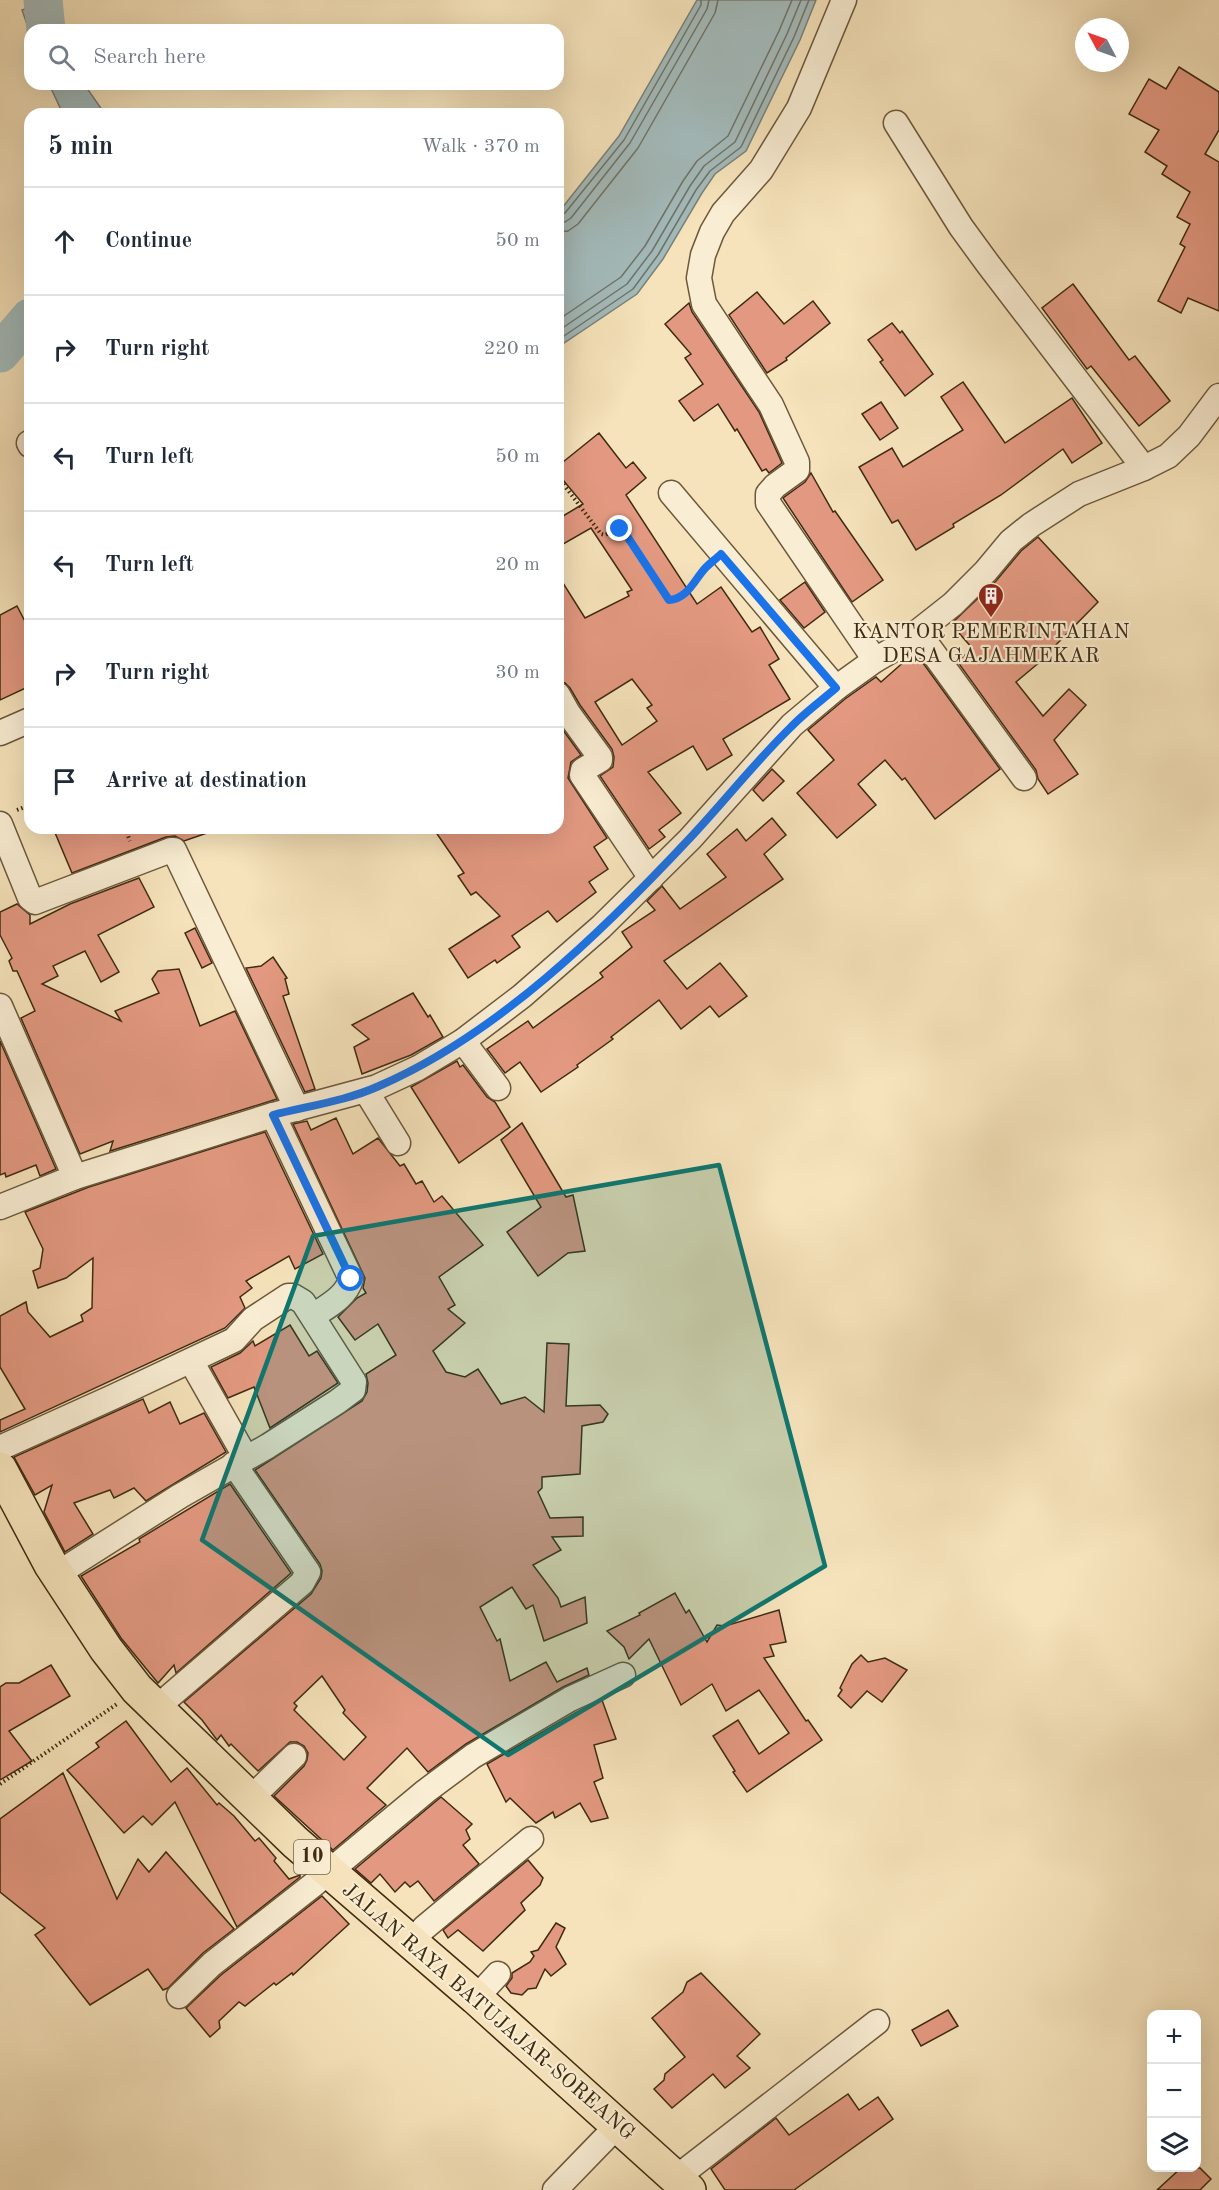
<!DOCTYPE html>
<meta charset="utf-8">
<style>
body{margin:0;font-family:"Old Standard TT",serif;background:#f2f2f3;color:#1f2937}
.controls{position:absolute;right:18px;bottom:18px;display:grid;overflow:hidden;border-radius:12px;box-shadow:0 6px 24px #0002}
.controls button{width:54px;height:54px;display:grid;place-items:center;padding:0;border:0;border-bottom:2px solid #e0e1e3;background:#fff;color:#1f2937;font:30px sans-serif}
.compass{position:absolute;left:1075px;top:18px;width:54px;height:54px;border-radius:50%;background:#fff;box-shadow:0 6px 24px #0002;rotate:311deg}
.stop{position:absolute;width:18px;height:18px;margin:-14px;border:4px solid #1a73e8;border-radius:50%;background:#fff}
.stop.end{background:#1a73e8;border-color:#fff;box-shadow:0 2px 6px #0008}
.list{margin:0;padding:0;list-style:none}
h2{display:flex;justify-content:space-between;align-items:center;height:78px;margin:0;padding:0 24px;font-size:26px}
h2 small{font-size:20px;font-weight:400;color:#747a83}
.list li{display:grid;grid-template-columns:39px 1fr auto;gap:18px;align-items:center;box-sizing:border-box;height:108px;padding:0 24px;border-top:2px solid #e0e1e3}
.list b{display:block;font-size:22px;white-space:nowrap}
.list em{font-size:20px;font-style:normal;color:#747a83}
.icon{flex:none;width:33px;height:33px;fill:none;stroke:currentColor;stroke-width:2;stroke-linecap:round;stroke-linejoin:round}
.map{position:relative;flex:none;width:1219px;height:2190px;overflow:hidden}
.search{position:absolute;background:#fff;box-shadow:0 6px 24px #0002;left:24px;top:24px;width:540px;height:66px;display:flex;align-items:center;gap:15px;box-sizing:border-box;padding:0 21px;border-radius:18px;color:#747a83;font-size:22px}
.panel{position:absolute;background:#fff;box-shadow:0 6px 24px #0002;left:24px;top:108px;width:540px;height:726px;border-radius:18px}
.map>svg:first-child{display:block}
.water{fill:#a3bbbc;stroke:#7b8178;stroke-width:1.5}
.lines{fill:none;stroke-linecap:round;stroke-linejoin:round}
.shore{stroke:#707366;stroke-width:1.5}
.river{stroke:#a3bbbc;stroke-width:39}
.building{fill:#e39981;stroke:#3e2b11;stroke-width:1.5;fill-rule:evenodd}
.minor-casing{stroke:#6c593c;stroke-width:27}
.highway-casing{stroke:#3e2b11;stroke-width:36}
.path{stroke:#3e2b11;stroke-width:4;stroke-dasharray:1.5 3;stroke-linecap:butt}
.minor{stroke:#f9edd3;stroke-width:24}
.highway{stroke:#f6e3bb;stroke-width:33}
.route{stroke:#1a73e8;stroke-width:8}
.marked{fill:#0f766e;fill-opacity:0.2;stroke:#0f766e;stroke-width:4.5;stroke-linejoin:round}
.labels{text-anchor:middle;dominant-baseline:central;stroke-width:4.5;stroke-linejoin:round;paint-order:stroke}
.shield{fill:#f9edd3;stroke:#76654b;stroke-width:1.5}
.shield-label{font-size:20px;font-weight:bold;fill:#3e2b11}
.poi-label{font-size:21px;fill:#3e2b11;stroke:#f9edd3}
.street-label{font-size:21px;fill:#3e2b11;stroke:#f9edd3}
</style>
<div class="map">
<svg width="1219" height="2190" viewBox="0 0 1219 2190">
<rect width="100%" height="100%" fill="#f6e3bb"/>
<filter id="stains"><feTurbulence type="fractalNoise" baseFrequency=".00333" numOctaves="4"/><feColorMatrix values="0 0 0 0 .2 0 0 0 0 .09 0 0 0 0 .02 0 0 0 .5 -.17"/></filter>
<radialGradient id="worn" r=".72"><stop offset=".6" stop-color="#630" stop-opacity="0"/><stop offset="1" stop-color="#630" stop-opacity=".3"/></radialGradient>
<g class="water">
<polygon points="50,0 56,0 64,30 30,30 30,33 22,10"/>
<polygon points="697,0 816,0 800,40 746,151 715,174 702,193 663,259 637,294 558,347 558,213 619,136"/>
<polygon points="49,84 84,84 105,114 63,114"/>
</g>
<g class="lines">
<g class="shore">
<polyline points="35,30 31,14 49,6 52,8 58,30"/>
<polyline points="558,216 565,213 624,140 701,5 701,0"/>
<polyline points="558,223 565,222 571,218 630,143 707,9 709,0"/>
<polyline points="558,232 568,231 578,224 638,148 715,13 718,0"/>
<polyline points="558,320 621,277 645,246 683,181 697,161 728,136 779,31 792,0"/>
<polyline points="558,331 627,284 652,251 690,186 704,166 735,142 787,34 801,0"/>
<polyline points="558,340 633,289 658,255 696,190 710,171 741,147 794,37 809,0"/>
</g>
<g class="river">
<polyline points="43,0 46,30"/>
<polyline points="0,353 30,318"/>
</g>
</g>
<g class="building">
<polygon points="1179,67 1219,92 1219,130 1205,154 1219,162 1219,311 1188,298 1181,313 1158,301 1185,247 1180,244 1190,224 1177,217 1190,192 1162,174 1167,166 1145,152 1159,130 1129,114 1149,79 1166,89"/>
<polygon points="1073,284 1129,360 1135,356 1170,401 1139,426 1091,366 1087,369 1042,308"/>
<polygon points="757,292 784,324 813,301 830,323 786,358 787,360 767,373 729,315"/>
<polygon points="689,303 692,312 759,412 782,463 769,473 766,469 762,471 737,429 735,431 718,404 694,421 679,401 703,384 685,358 691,354 665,324"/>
<polygon points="892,323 900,333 902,331 933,374 905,396 880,362 883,360 868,340"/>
<polygon points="963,382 1005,443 1072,398 1102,443 1072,463 1063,449 1001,495 953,524 954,527 916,550 898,520 892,523 859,467 892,448 903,467 963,430 941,397"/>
<polygon points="881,402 898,428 880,440 862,414"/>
<path d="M599 433 626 468 633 462 646 478 626 495 697 604 721 587 752 632 760 627 779 659 769 665 790 699 723 739 732 755 707 770 693 746 648 772 681 813 659 830 665 837 649 849 600 776 613 767 614 757 612 749 580 705 570 688 565 683 558 681V575L585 618 629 596 627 592 632 590 591 528 558 547V519L583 504 558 474V466ZM632 679 652 705 647 708 657 721 622 745 595 702Z"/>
<polygon points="811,473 833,512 835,511 883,580 852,602 783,498 805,482"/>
<polygon points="1038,537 1098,602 1046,655 1047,656 1016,682 1043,716 1069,689 1086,705 1054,740 1078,774 1048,794 1038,779 1036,770 957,661 973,649 951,624 996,581 1021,551"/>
<polygon points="805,582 825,612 804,628 780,600"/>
<polygon points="17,606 30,631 30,686 0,700 0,615"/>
<polygon points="915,652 1000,769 935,819 905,778 902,780 885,760 858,784 876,805 837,838 797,793 834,760 808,730 845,699 876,677 881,682"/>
<polygon points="558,723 581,755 571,762 568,778 607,838 594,847 608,869 589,882 596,892 557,922 548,911 512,936 520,947 497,963 495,960 468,978 449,949 500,916 476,892 471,895 458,876 464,873 433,828 558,828"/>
<polygon points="772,769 784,781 763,801 753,790"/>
<polygon points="772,818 786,835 764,854 783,879 664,961 687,989 720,963 747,996 719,1017 710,1006 681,1029 659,1000 611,1037 613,1039 577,1065 578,1067 541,1092 520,1062 505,1073 487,1049 528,1021 533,1028 603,977 600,973 632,947 622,932 655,910 647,901 662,886 680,909 726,877 707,854 737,829 746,841"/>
<polygon points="53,828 213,828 213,831 184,841 175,836 166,837 72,873"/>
<polygon points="139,878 154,907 98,935 119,972 101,982 85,951 53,966 58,976 42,984 121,1021 115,1011 159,993 152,979 158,971 179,969 200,1026 235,1011 277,1099 110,1151 113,1141 80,1154 21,1018 35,1011 17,971 13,971 9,961 12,958 0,935 0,912 17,904 30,915 30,924 70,904"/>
<polygon points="195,928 212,963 202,968 185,933"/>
<polygon points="273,957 287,978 285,979 289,994 283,996 315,1089 305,1092 246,968 261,966"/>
<polygon points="413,993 428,1017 430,1015 443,1037 411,1055 362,1074 354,1047 369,1039 352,1025"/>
<polygon points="0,1041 56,1169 40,1176 36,1165 6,1177 5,1173 0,1175"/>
<polygon points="457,1061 460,1067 463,1065 487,1097 495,1102 510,1127 459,1163 411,1087"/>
<path d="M336 1118 353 1154 378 1138 400 1166 404 1164 416 1184 422 1181 434 1202 442 1196 483 1245 439 1277 455 1305 448 1309 465 1323 433 1351 446 1372 465 1377 478 1369 501 1404 525 1397 544 1412 547 1343 569 1344 566 1406 600 1405 608 1414 603 1422 582 1426 580 1474 542 1477V1488L538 1492 550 1518 583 1517V1536L552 1537 561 1550 533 1565 558 1598 561 1607 585 1597 587 1623 544 1641 533 1605 526 1609 512 1587 480 1607 497 1641 500 1639 510 1681 546 1662 557 1682 587 1668 589 1675 563 1687 466 1744 428 1772 407 1748 367 1788 386 1805 333 1850 274 1796 304 1766 307 1760 308 1753 304 1746 297 1742H290L258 1771 231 1744 229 1746 221 1735 217 1740 202 1720 184 1702 311 1594 321 1578 322 1571 320 1564 255 1470 362 1401 367 1392 368 1383 366 1374 396 1355 378 1324 355 1340 338 1317 357 1298 366 1293 363 1288 365 1278 293 1124 307 1121 311 1130ZM322 1676 345 1710 343 1713 366 1737 344 1760 294 1710 297 1706 294 1703Z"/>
<polygon points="522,1123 566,1197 573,1195 585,1251 568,1253 538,1276 507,1232 541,1207 501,1140"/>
<polygon points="265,1132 323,1254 295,1269 289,1256 246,1281 252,1288 240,1297 245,1308 225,1328 0,1432 0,1420 25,1409 0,1367 0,1316 26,1302 28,1312 50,1337 83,1321 81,1315 92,1308 93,1258 66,1278 38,1288 33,1271 40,1268 43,1249 25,1212 89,1187"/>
<polygon points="290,1325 309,1356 317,1351 338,1383 270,1428 254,1387 228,1398 211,1367 240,1353 253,1341 255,1346"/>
<polygon points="143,1399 149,1413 170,1402 180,1424 204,1413 226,1452 146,1501 134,1488 114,1498 110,1490 74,1503 93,1534 65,1552 44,1512 52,1485 35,1495 14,1457"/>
<polygon points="230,1484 291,1573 176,1673 174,1665 158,1683 121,1638 81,1576 140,1542 139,1539"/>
<polygon points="675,1593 686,1613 689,1610 707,1642 717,1625 725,1626 779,1610 786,1642 770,1645 774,1656 764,1658 806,1721 808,1720 822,1740 747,1792 733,1772 735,1771 713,1736 738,1720 759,1754 789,1733 759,1690 726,1711 712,1684 681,1705 649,1639 629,1659 624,1647 607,1631 640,1615 639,1613"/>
<polygon points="861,1655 868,1662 885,1658 907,1670 882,1702 867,1691 851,1708 838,1696 842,1690 840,1688 852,1664"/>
<polygon points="51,1665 70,1696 9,1731 32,1761 0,1780 0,1687 6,1683 19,1683"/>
<polygon points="602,1700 616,1739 594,1745 603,1778 594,1782 608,1818 591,1822 580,1803 555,1818 553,1812 536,1823 510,1798 506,1802 487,1764 577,1712"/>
<polygon points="126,1721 171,1782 187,1768 217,1805 219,1803 234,1816 255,1841 259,1838 276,1858 274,1861 289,1879 300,1875 300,1877 237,1927 175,1802 152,1825 143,1816 124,1833 67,1770 99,1747 96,1743"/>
<polygon points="63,1773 117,1899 138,1859 149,1872 166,1852 234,1929 203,1953 168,1988 163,1990 148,1969 90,2005 35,1935 45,1928 0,1892 0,1819"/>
<polygon points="441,1797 472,1824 466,1830 470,1839 463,1845 479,1864 434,1901 418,1881 410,1887 405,1882 395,1892 380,1874 371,1883 355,1869"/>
<polygon points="528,1860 543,1878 540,1885 521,1903 525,1910 483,1951 458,1930 448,1938 443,1930"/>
<polygon points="322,1896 349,1924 293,1975 292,1973 276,1985 274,1983 245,2006 239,2002 219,2021 220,2028 210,2037 186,2008 221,1975"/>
<polygon points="556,1923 565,1928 556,1947 566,1964 551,1976 545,1969 536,1988 528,1989 522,1995 511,1993 506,1986 512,1978 512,1973 530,1962 534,1956 531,1952 538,1950"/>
<polygon points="701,1973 760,2034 737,2056 750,2068 725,2088 713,2074 672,2108 654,2089 664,2080 665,2074 685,2057 652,2018 683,1992 687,1982"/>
<polygon points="948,2010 958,2026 921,2046 912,2030"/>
<polygon points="848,2094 859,2110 878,2097 893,2119 794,2190 725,2190 711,2169 776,2118 789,2135"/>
<polygon points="1181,2168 1200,2168 1211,2179 1200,2190 1157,2190"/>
</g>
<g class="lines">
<defs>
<g id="minor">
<polyline points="844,0 799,108 761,170 723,213 712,232 703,255 699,278 704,304 771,405 797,462 797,470 775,486 768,494 768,503 875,660"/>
<polyline points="896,123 961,227 988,264 1144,468"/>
<polyline points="29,443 30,445"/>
<polyline points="671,493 836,688"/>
<polyline points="918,632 1024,778"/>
<polyline points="558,695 568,713 600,757 600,760 583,770 582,775 651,878"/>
<polyline points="0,733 30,720"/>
<polyline points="0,824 30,898 35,902 171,850 174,850 297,1109"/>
<polyline points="0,1006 75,1177"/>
<polyline points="463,1041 498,1088"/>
<polyline points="366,1091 398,1143"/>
<path d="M273 1115 351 1279C346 1297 328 1306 313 1316"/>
<polyline points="0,1207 75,1177 273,1115 377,1087 418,1068 463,1041 522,996 601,927 690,839 792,725 836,688 875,660 901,645 953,604 986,571 1011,541 1031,525 1079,494 1144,468 1168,456 1189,436 1219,396"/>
<polyline points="191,1361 246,1458"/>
<polyline points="0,1448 113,1397 234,1340 253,1319 288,1296 293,1296 303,1302 354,1382 353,1390 337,1402 268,1446 180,1496 57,1574"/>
<polyline points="156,1708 302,1583 308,1572 234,1464"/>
<polyline points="250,1799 294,1756"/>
<polyline points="411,1943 424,1928 531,1839"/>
<polyline points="179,1996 212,1964 313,1885 426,1791 473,1756 570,1699 623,1675"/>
<polyline points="476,1998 498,1974"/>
<polyline points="676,2178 877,2022"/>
<polyline points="555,2190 618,2125"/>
</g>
<polyline id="highway" points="0,1469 51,1565 106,1649 137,1689 295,1842 476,1998 689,2190"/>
</defs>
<use href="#minor" class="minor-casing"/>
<use href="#highway" class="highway-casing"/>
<g class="path">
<path d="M558 477 601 534 605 535 618 529 625 533 669 600C688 599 694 580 705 568"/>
<polyline points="17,810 30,805"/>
<polyline points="125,828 130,841"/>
<polyline points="0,1784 117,1704"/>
</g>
<use href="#minor" class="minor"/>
<use href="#highway" class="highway"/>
</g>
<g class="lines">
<path class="route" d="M351 1279 273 1115C308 1106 346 1101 379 1086 497 1035 603 931 690 838 724 802 755 762 791 727 804 713 821 701 836 688L721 554C715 560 707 565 702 572 693 583 686 599 669 600L625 533 620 529"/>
</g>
<path class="marked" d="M719 1165 825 1566 508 1755 202 1540 313 1236Z"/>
<defs>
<symbol id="building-pin" viewBox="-11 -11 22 30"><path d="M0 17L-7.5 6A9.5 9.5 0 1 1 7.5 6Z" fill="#8f2418" stroke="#f9edd3"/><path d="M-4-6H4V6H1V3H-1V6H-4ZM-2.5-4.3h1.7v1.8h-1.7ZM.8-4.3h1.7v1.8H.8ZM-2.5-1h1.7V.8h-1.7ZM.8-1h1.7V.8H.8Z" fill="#fff"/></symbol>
</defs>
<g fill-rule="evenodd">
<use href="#building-pin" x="976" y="581" width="30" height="40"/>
</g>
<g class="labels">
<rect class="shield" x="294" y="1840" width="36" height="34" rx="4.5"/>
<g class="shield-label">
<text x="312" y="1857">10</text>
</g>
<g class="poi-label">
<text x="991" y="632">KANTOR PEMERINTAHAN<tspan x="991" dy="24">DESA GAJAHMEKAR</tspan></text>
</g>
<g class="street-label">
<text transform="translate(488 2012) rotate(41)">JALAN RAYA BATUJAJAR-SOREANG</text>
</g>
</g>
<rect width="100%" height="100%" filter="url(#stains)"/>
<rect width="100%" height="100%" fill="url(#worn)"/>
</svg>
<div class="controls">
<button>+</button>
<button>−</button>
<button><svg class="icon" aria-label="layers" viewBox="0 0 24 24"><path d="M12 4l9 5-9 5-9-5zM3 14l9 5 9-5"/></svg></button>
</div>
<svg class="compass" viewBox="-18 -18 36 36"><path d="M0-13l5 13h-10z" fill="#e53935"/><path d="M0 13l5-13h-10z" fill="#747a83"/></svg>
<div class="stop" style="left:351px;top:1279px"></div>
<div class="stop end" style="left:620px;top:529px"></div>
<div class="search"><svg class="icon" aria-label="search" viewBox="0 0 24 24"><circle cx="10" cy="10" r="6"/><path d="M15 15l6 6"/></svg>Search here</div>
<section class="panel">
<h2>5 min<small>Walk · 370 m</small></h2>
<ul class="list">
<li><svg class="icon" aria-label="ahead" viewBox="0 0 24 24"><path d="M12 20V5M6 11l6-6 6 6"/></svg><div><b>Continue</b></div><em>50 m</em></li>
<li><svg class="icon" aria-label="right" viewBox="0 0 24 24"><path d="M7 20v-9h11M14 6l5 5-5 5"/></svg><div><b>Turn right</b></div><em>220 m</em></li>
<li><svg class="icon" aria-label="left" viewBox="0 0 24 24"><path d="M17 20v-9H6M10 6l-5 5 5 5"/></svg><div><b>Turn left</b></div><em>50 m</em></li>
<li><svg class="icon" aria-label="left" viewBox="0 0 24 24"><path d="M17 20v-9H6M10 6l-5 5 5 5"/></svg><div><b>Turn left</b></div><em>20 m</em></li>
<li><svg class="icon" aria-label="right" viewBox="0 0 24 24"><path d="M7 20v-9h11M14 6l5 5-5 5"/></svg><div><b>Turn right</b></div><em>30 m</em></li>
<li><svg class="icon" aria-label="arrive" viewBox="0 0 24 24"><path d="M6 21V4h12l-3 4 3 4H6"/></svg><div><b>Arrive at destination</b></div></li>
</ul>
</section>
</div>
